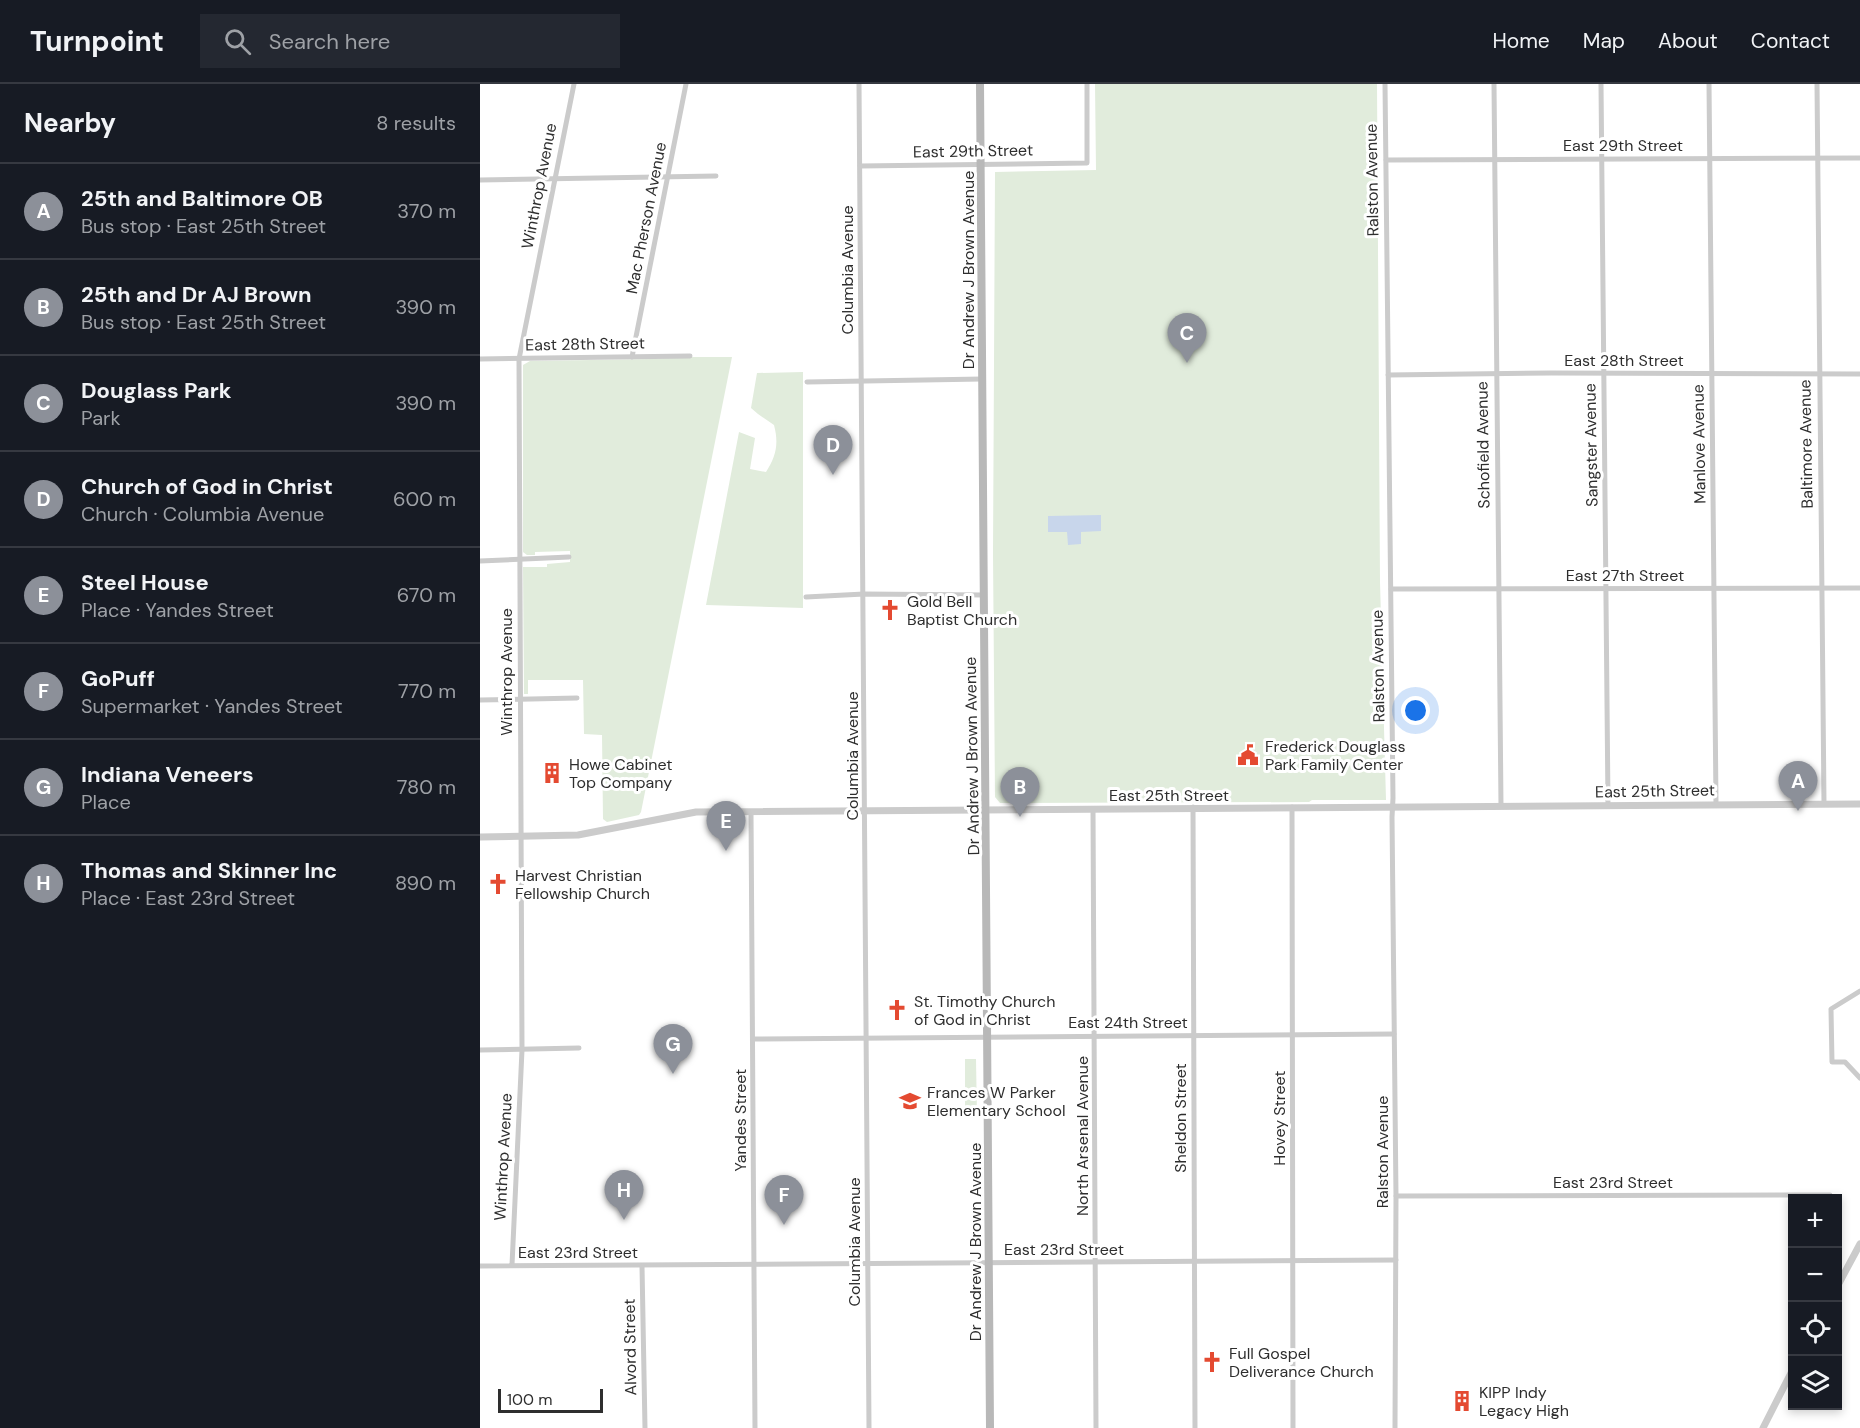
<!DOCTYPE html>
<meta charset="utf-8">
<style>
body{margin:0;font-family:"DM Sans",sans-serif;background:#242831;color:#f1f3f6}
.controls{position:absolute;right:18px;bottom:18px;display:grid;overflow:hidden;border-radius:0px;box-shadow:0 3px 9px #0003}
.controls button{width:54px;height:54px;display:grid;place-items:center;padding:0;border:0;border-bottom:2px solid #363941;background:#171b24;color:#f1f3f6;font:30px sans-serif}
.scale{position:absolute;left:18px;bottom:15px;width:105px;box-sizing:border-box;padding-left:6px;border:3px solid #2e2e2e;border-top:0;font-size:16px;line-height:21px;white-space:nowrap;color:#2e2e2e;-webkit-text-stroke:4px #fff;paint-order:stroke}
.you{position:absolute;left:936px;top:627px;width:21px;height:21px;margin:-15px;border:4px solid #fff;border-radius:50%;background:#1a73e8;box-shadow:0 0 0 9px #1a73e833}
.badge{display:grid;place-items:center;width:39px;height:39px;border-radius:50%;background:#8c9099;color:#fff;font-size:20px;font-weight:700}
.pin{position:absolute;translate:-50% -50px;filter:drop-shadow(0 2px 3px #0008)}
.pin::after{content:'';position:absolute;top:32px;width:21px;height:18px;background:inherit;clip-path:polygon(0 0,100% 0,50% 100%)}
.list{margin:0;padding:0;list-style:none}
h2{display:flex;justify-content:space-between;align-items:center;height:78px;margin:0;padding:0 24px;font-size:26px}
h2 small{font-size:20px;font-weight:400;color:#9ea1a6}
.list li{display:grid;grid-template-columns:39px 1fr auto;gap:18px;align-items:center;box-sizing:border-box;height:96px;padding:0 24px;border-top:2px solid #363941}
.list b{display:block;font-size:22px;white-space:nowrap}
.list p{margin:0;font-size:20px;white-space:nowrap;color:#9ea1a6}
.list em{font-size:20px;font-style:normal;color:#9ea1a6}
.icon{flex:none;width:33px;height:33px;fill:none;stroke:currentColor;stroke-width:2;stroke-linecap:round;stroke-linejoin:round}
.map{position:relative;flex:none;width:1380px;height:1344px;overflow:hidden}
header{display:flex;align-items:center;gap:36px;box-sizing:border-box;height:84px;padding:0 30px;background:#171b24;border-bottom:2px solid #363941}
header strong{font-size:28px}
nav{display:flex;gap:33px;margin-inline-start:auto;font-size:21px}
.search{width:420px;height:54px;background:#242831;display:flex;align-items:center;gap:15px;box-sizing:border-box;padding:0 21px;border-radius:0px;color:#9ea1a6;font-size:22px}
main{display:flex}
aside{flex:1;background:#171b24}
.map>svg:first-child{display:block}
.green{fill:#e1ecdc}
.water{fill:#c8d6eb}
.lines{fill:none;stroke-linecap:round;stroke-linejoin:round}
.minor{stroke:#cbcbcb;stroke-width:5}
.tertiary{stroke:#cbcbcb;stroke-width:7}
.secondary{stroke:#b8b8b8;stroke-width:8}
.labels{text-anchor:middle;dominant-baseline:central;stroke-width:6;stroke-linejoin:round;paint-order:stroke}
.street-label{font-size:16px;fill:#2e2e2e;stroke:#fff}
.poi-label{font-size:16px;fill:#2e2e2e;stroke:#fff;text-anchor:start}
</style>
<header>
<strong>Turnpoint</strong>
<div class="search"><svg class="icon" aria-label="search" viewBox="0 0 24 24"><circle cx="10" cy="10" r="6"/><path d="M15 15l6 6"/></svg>Search here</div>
<nav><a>Home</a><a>Map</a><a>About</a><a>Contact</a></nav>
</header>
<main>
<aside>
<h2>Nearby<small>8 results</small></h2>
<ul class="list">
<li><span class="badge">A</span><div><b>25th and Baltimore OB</b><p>Bus stop · East 25th Street</p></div><em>370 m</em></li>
<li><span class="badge">B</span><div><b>25th and Dr AJ Brown</b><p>Bus stop · East 25th Street</p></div><em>390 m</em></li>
<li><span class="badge">C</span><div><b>Douglass Park</b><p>Park</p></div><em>390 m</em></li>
<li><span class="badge">D</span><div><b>Church of God in Christ</b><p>Church · Columbia Avenue</p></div><em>600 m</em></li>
<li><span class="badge">E</span><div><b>Steel House</b><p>Place · Yandes Street</p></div><em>670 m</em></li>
<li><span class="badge">F</span><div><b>GoPuff</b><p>Supermarket · Yandes Street</p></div><em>770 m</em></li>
<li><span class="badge">G</span><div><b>Indiana Veneers</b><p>Place</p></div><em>780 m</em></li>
<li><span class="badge">H</span><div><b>Thomas and Skinner Inc</b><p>Place · East 23rd Street</p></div><em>890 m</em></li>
</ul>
</aside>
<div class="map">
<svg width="1380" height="1344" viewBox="0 0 1380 1344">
<rect width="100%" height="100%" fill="#fff"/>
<g class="green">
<polygon points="615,0 897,0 900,498 906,716 832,716 829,718 520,719 515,713 513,470 515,88 616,86"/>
<polygon points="202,273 252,273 161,728 159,731 127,738 123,735 122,651 104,650 103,596 48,596 48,610 44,610 43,483 67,483 67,480 90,478 90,467 55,468 55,471 47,471 43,468 43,281 50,277 172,275"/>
<path d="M323 288V524L226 521 259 348 275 354 270 385 286 388C296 372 299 360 294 341L278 330 271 324 277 289Z"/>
<polygon points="485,975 496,975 497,1033 485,1033"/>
</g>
<polygon class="water" points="621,431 621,447 601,448 601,460 588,461 587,448 568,448 568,432"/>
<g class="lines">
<g class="minor">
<polyline points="379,0 389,1344"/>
<polyline points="905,0 913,714 912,733 916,1112 915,1344"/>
<polyline points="1014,0 1021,722"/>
<polyline points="1121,0 1128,721"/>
<polyline points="1229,0 1236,720"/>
<polyline points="1337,0 1344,719"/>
<polyline points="906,76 1380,74"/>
<polyline points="380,82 607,79 607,0"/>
<polyline points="0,96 236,92"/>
<polyline points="152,273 206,0"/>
<polyline points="0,275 210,272"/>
<polyline points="908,291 1071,289 1380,290"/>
<polyline points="327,298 502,295"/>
<polyline points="0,477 89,473"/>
<polyline points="911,505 1380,504"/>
<polyline points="326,513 384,510 504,511"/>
<polyline points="0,616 97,614"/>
<polyline points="713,723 715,1344"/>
<polyline points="812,723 813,1344"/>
<polyline points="613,725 616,1344"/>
<polyline points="271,728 275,1344"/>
<polyline points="1380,907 1351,925 1352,978 1365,978 1380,994"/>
<polyline points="273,955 914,950"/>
<polyline points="0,966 99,964"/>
<polyline points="916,1112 1350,1111 1350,1114"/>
<polyline points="32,1181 42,966 39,275 94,0"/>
<polyline points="0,1182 916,1176"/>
<polyline points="162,1182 165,1344"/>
</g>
<g class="tertiary">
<polyline points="0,753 98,751 216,728 1380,720"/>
<polyline points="1358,1201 1380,1160"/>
<polyline points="1283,1344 1312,1287"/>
</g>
<polyline class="secondary" points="500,0 510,1344"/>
</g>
<defs>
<symbol id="church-bare" viewBox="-9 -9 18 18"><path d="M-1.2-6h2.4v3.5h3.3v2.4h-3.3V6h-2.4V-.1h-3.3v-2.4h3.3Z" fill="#e44a31" stroke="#fff" stroke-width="2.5" paint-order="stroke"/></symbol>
<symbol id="civic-bare" viewBox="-9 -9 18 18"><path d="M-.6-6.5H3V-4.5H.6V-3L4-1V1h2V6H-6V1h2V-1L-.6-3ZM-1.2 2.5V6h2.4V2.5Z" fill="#e44a31" stroke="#fff" stroke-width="2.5" paint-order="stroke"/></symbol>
<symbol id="building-bare" viewBox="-9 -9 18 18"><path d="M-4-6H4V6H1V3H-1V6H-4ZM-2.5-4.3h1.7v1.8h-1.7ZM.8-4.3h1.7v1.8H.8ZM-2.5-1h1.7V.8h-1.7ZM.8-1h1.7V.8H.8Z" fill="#e44a31" stroke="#fff" stroke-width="2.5" paint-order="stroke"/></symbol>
<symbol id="school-bare" viewBox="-9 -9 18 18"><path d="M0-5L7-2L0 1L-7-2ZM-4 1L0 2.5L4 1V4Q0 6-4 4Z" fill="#e44a31" stroke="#fff" stroke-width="2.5" paint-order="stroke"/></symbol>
</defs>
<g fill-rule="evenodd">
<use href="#church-bare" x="395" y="511" width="30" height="30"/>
<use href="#civic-bare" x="753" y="656" width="30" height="30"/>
<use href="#building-bare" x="57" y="674" width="30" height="30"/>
<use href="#church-bare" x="3" y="785" width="30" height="30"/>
<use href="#church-bare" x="402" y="911" width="30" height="30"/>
<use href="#school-bare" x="415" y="1002" width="30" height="30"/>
<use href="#church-bare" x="717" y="1263" width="30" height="30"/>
<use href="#building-bare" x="967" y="1302" width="30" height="30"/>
</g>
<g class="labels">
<g class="street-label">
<text x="1143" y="61">East 29th Street</text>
<text transform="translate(493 67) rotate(-1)">East 29th Street</text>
<text transform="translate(892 96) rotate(-91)">Ralston Avenue</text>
<text transform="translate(59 102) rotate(-79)">Winthrop Avenue</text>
<text transform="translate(166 134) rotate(-79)">Mac Pherson Avenue</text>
<text transform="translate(367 186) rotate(-90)">Columbia Avenue</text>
<text transform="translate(488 186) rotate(-90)">Dr Andrew J Brown Avenue</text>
<text transform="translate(105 260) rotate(-1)">East 28th Street</text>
<text x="1144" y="276">East 28th Street</text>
<text transform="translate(1219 360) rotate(-91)">Manlove Avenue</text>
<text transform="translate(1326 360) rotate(-91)">Baltimore Avenue</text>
<text transform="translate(1003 361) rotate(-91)">Schofield Avenue</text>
<text transform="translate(1111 361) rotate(-91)">Sangster Avenue</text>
<text x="1145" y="491">East 27th Street</text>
<text transform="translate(898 582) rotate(-91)">Ralston Avenue</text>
<text transform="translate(26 588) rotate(-90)">Winthrop Avenue</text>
<text transform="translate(372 672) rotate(-90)">Columbia Avenue</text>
<text transform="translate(492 672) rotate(-91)">Dr Andrew J Brown Avenue</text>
<text transform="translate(1175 707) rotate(-1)">East 25th Street</text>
<text x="689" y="711">East 25th Street</text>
<text x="648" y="938">East 24th Street</text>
<text transform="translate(700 1034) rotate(-90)">Sheldon Street</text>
<text transform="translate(799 1034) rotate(-90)">Hovey Street</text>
<text transform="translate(260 1036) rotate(-90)">Yandes Street</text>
<text transform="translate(602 1052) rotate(-90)">North Arsenal Avenue</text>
<text transform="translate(902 1068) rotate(-90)">Ralston Avenue</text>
<text transform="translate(23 1073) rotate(-87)">Winthrop Avenue</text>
<text x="1133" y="1098">East 23rd Street</text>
<text transform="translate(374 1158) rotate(-90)">Columbia Avenue</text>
<text transform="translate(495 1158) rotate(-90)">Dr Andrew J Brown Avenue</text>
<text x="584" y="1165">East 23rd Street</text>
<text x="98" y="1168">East 23rd Street</text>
<text transform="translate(150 1263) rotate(-91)">Alvord Street</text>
</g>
<g class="poi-label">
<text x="427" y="517">Gold Bell<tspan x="427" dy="18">Baptist Church</tspan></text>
<text x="785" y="662">Frederick Douglass<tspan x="785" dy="18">Park Family Center</tspan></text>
<text x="89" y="680">Howe Cabinet<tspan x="89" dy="18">Top Company</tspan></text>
<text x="35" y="791">Harvest Christian<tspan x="35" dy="18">Fellowship Church</tspan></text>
<text x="434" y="917">St. Timothy Church<tspan x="434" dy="18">of God in Christ</tspan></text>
<text x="447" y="1008">Frances W Parker<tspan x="447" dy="18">Elementary School</tspan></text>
<text x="749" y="1269">Full Gospel<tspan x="749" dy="18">Deliverance Church</tspan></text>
<text x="999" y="1308">KIPP Indy<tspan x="999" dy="18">Legacy High</tspan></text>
</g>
</g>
</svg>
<div class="controls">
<button>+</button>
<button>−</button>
<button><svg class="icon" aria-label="locate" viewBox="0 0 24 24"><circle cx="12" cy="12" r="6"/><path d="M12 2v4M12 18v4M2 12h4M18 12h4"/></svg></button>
<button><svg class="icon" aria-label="layers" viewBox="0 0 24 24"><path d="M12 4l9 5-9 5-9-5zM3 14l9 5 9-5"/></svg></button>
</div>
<div class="scale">100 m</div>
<div class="you"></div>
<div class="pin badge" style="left:1318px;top:727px">A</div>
<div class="pin badge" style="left:540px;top:733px">B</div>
<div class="pin badge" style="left:707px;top:279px">C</div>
<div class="pin badge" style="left:353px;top:391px">D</div>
<div class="pin badge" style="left:246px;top:767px">E</div>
<div class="pin badge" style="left:304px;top:1141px">F</div>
<div class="pin badge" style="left:193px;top:990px">G</div>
<div class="pin badge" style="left:144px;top:1136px">H</div>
</div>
</main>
